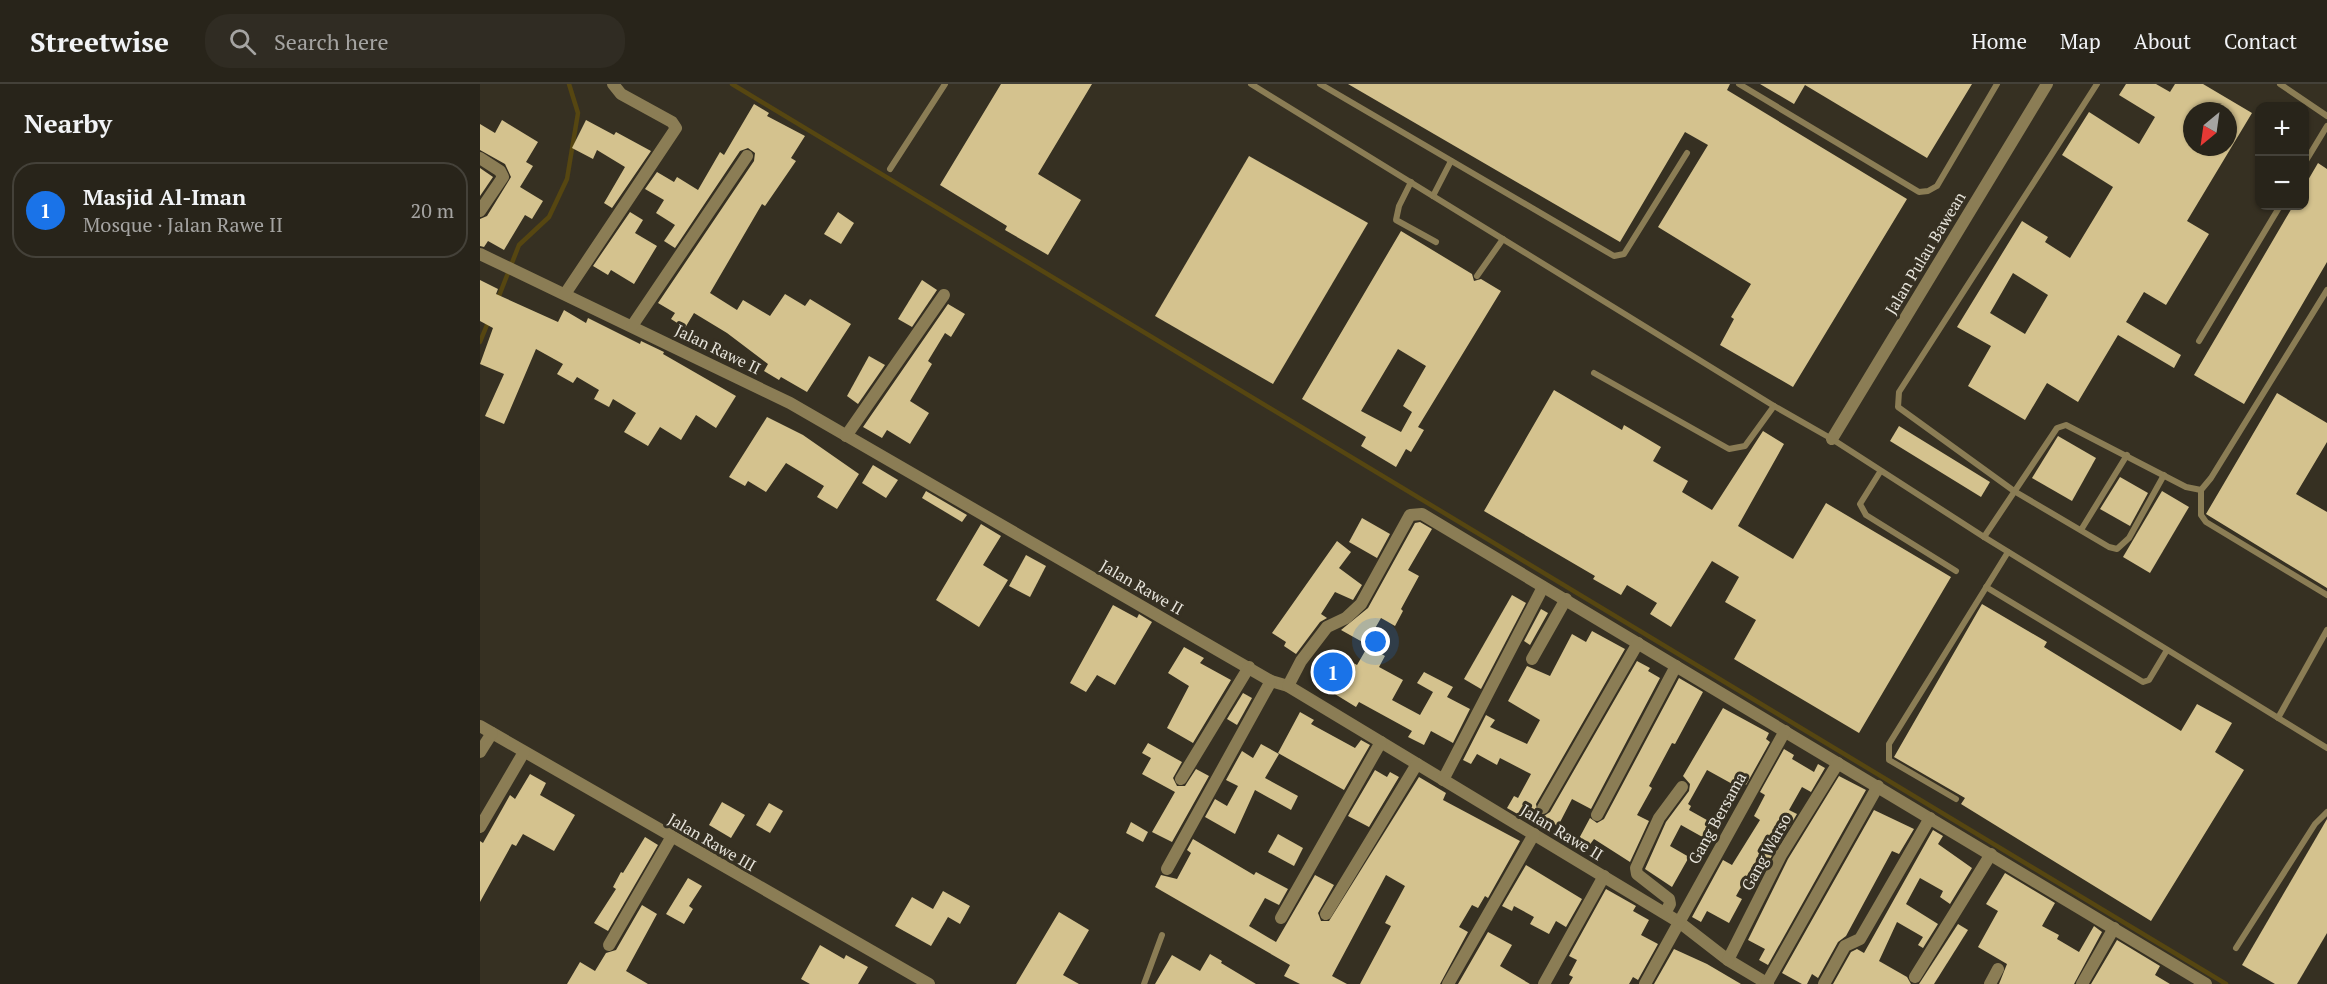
<!DOCTYPE html>
<meta charset="utf-8">
<style>
body{margin:0;font-family:"PT Serif",serif;background:#302c23;color:#f1f3f6}
.controls{position:absolute;right:18px;top:18px;display:grid;overflow:hidden;border-radius:12px;box-shadow:0 2px 4px #0004}
.controls button{width:54px;height:54px;display:grid;place-items:center;padding:0;border:0;border-bottom:2px solid #444139;background:#28241a;color:#f1f3f6;font:30px sans-serif}
.compass{position:absolute;left:1703px;top:18px;width:54px;height:54px;border-radius:50%;background:#28241a;box-shadow:0 2px 4px #0004;rotate:209deg}
.you{position:absolute;left:896px;top:558px;width:21px;height:21px;margin:-15px;border:4px solid #fff;border-radius:50%;background:#1a73e8;box-shadow:0 0 0 9px #1a73e833}
.badge{display:grid;place-items:center;width:39px;height:39px;border-radius:50%;background:#1a73e8;color:#fff;font-size:20px;font-weight:700}
.pin{position:absolute;translate:-50% -50%;border:3px solid #fff;box-shadow:0 2px 6px #0006}
.list{margin:0;padding:0;list-style:none}
h2{display:flex;justify-content:space-between;align-items:center;height:78px;margin:0;padding:0 24px;font-size:26px}
h2 small{font-size:20px;font-weight:400;color:#a5a4a2}
.list li{display:grid;grid-template-columns:39px 1fr auto;gap:18px;align-items:center;box-sizing:border-box;height:96px;margin:0 12px 12px;padding:0 12px;border:2px solid #444139;border-radius:24px}
.list b{display:block;font-size:22px;white-space:nowrap}
.list p{margin:0;font-size:20px;white-space:nowrap;color:#a5a4a2}
.list em{font-size:20px;font-style:normal;color:#a5a4a2}
.icon{flex:none;width:33px;height:33px;fill:none;stroke:currentColor;stroke-width:2;stroke-linecap:round;stroke-linejoin:round}
.map{position:relative;flex:none;width:1847px;height:900px;overflow:hidden}
header{display:flex;align-items:center;gap:36px;box-sizing:border-box;height:84px;padding:0 30px;background:#28241a;border-bottom:2px solid #444139}
header strong{font-size:28px}
nav{display:flex;gap:33px;margin-inline-start:auto;font-size:21px}
.search{width:420px;height:54px;background:#302c23;display:flex;align-items:center;gap:15px;box-sizing:border-box;padding:0 21px;border-radius:24px;color:#a5a4a2;font-size:22px}
main{display:flex}
aside{flex:1;background:#28241a}
.map>svg:first-child{display:block}
.lines{fill:none;stroke-linecap:round;stroke-linejoin:round}
.stream{stroke:#564611;stroke-width:4.5}
.building{fill:#d4c28e;fill-rule:evenodd}
.lane{stroke:#8b7d55;stroke-width:6}
.street{stroke:#8b7d55;stroke-width:12}
.labels{text-anchor:middle;dominant-baseline:central;stroke-width:6;stroke-linejoin:round;paint-order:stroke}
.street-label{font-size:16px;fill:#e6e3da;stroke:#363022}
</style>
<header>
<strong>Streetwise</strong>
<div class="search"><svg class="icon" aria-label="search" viewBox="0 0 24 24"><circle cx="10" cy="10" r="6"/><path d="M15 15l6 6"/></svg>Search here</div>
<nav><a>Home</a><a>Map</a><a>About</a><a>Contact</a></nav>
</header>
<main>
<aside>
<h2>Nearby<small></small></h2>
<ul class="list">
<li><span class="badge">1</span><div><b>Masjid Al-Iman</b><p>Mosque · Jalan Rawe II</p></div><em>20 m</em></li>
</ul>
</aside>
<div class="map">
<svg width="1847" height="900" viewBox="0 0 1847 900">
<rect width="100%" height="100%" fill="#363022"/>
<g class="lines">
<g class="stream">
<polyline points="252,0 1746,900"/>
<polyline points="17,217 39,161 69,133 87,95 98,29 89,0"/>
<polyline points="0,258 9,236"/>
</g>
</g>
<g class="building">
<polygon points="521,0 612,0 558,90 601,116 568,171 525,146 527,142 460,101"/>
<polygon points="868,0 1250,0 1247,6 1427,115 1313,303 1240,261 1254,235 1251,233 1271,200 1178,143 1228,61 1205,48 1140,158"/>
<polygon points="1280,0 1492,0 1447,74 1325,1 1314,20"/>
<path d="M1646 0H1676L1690 8 1695 0H1723L1772 29 1707 137 1729 150 1686 221 1664 208 1646 238 1701 271 1694 284 1638 251 1598 318 1567 299 1545 336 1488 302 1511 262 1477 243 1542 137 1568 153 1565 158 1590 174 1633 103 1582 71 1609 28 1659 60 1675 33 1639 11ZM1712 27H1748V63H1712ZM1533 189 1568 211 1545 250 1510 229Z"/>
<polygon points="274,20 289,29 287,32 325,52 311,74 316,77 285,122 282,120 230,209 257,226 263,216 290,232 305,210 325,222 330,215 371,240 327,308 301,293 299,296 284,287 288,280 247,249 214,229 205,244 191,235 195,229 178,219 274,77 275,69 268,64 260,67 195,164 184,157 195,141 176,129 184,116 165,105 177,88 194,98 197,93 218,106 240,68 244,71"/>
<polygon points="22,36 58,58 46,78 53,82 40,103 63,117 52,135 45,131 24,166 8,157 4,163 0,162 0,135 7,132 31,93 25,80 0,66 0,40 15,49"/>
<polygon points="106,36 134,51 136,48 171,67 132,124 124,119 145,83 117,66 113,75 92,64"/>
<polygon points="769,72 888,139 793,300 675,232"/>
<polygon points="1838,79 1847,85 1847,178 1764,320 1714,291 1813,122 1824,122 1824,103"/>
<polygon points="0,84 13,93 0,112"/>
<polygon points="150,128 163,136 155,149 177,162 154,200 131,186 128,191 113,182"/>
<polygon points="358,128 374,139 361,160 344,150"/>
<path d="M921 147 992 190 994 197 1001 195 1021 207 938 343 944 346 931 368 926 365 916 383 881 362 886 353 822 315ZM918 265 946 282 923 322 932 328 921 348 881 327Z"/>
<polygon points="0,196 18,205 16,210 78,238 84,226 106,239 108,234 160,260 161,257 184,268 183,270 256,312 236,344 216,331 201,356 180,343 168,362 144,348 156,329 133,315 129,323 114,315 119,306 97,293 93,299 77,290 83,280 56,265 24,340 5,332 24,290 0,280 13,244 0,237"/>
<polygon points="442,196 457,206 432,243 418,235"/>
<polygon points="468,220 485,230 471,253 465,249 448,277 452,280 430,317 449,329 430,360 407,346 402,354 383,343"/>
<polygon points="389,272 405,281 378,320 367,312"/>
<polygon points="1074,306 1142,346 1144,341 1181,363 1173,377 1208,397 1202,408 1232,426 1283,347 1304,360 1258,442 1313,475 1346,419 1471,493 1379,649 1254,575 1276,536 1245,518 1259,493 1232,477 1191,543 1170,530 1177,519 1147,501 1141,511 1113,495 1115,492 1004,427"/>
<polygon points="1797,309 1847,339 1847,358 1816,410 1847,428 1847,504 1726,430"/>
<polygon points="287,333 323,351 379,390 357,425 337,413 344,402 306,379 286,408 268,397 265,402 249,393"/>
<polygon points="1419,342 1510,398 1501,413 1410,357"/>
<polygon points="1578,352 1616,374 1592,417 1552,394"/>
<polygon points="393,381 418,396 406,414 382,399"/>
<polygon points="1640,393 1668,409 1650,442 1620,425"/>
<polygon points="446,407 487,431 482,438 442,414"/>
<polygon points="1682,407 1709,423 1670,489 1643,473"/>
<polygon points="882,434 910,450 897,474 869,458"/>
<polygon points="940,438 952,445 928,486 939,492 921,525 923,527 915,542 901,534 886,560 861,546 888,524 935,439"/>
<polygon points="501,440 521,452 503,481 528,496 499,543 456,516"/>
<polygon points="857,457 871,468 859,484 882,501 873,516 855,508 841,530 847,534 840,538 816,570 804,562 806,558 792,549"/>
<polygon points="546,471 566,482 550,513 529,502"/>
<polygon points="1032,511 1046,519 1001,605 984,595"/>
<polygon points="1502,520 1567,558 1564,563 1701,647 1717,620 1752,639 1735,668 1764,686 1671,837 1481,720 1485,714 1414,673"/>
<polygon points="633,521 657,534 659,530 672,538 635,601 617,591 606,608 590,599"/>
<polygon points="1061,525 1068,529 1050,561 1044,557"/>
<polygon points="1112,547 1145,565 1056,720 1058,731 1064,732 1070,728 1157,577 1170,584 1168,587 1180,594 1111,725 1092,715 1078,742 1057,730 1052,738 1027,724 1034,712 1038,714 1051,690 1020,674 1017,681 997,670 991,680 983,676 1006,631 1015,636 1010,643 1047,660 1060,636 1028,617 1047,582 1070,592 1092,550 1106,558"/>
<polygon points="888,562 905,572 899,583 923,596 912,616 940,631 953,608 937,599 944,588 973,603 967,613 990,625 973,659 951,647 944,661 928,653 932,647 879,618 876,623 832,596 849,566 877,581"/>
<polygon points="704,563 724,574 720,579 751,596 713,659 687,644 709,602 688,589"/>
<polygon points="1199,594 1223,608 1195,660 1192,659 1169,702 1172,704 1157,731 1169,737 1150,778 1114,755 1105,767 1095,762 1110,734 1117,739 1124,735"/>
<polygon points="763,609 772,614 757,641 747,635"/>
<polygon points="1243,624 1289,649 1286,655 1290,658 1266,701 1259,697 1256,702 1227,686 1208,720 1211,722 1209,726 1234,740 1226,755 1201,741 1190,762 1209,773 1192,803 1165,785 1186,738 1209,707 1210,700 1203,692"/>
<polygon points="820,628 834,636 831,640 875,664 881,656 890,661 864,706 798,669"/>
<polygon points="668,659 702,678 693,694 697,702 705,702 716,685 729,692 692,758 672,748 695,708 662,690 671,674 662,669"/>
<polygon points="781,660 799,670 785,694 818,712 811,726 775,706 755,750 725,733 735,715 747,722 758,702 746,696 762,667 773,674"/>
<polygon points="1304,665 1314,671 1312,675 1334,688 1338,680 1345,684 1331,708 1322,703 1309,726 1317,730 1287,780 1280,777 1277,782 1274,780 1256,812 1262,815 1249,839 1227,827 1221,838 1212,833 1243,776 1252,781 1280,736 1274,732 1285,711 1280,708"/>
<polygon points="895,686 907,693 910,688 919,693 889,743 868,732"/>
<polygon points="50,690 66,699 60,711 95,731 74,767 43,750 36,762 32,760 0,818 0,757 3,759 30,711 35,715"/>
<polygon points="1359,692 1386,706 1288,881 1279,876 1285,865 1268,856 1308,775"/>
<polygon points="939,693 966,709 963,716 1040,757 1008,814 1005,812 998,824 992,821 979,843 988,848 960,900 880,900 911,842 905,839 925,802 906,791 852,892 867,900 820,900 804,892 810,881 675,803 681,791 697,795 711,769 707,766 713,755 774,791 776,788 808,805 799,821 785,814 769,842 796,858 835,791 854,801 838,829 841,837 849,837"/>
<polygon points="242,718 265,731 251,754 229,741"/>
<polygon points="289,719 303,727 290,749 276,741"/>
<polygon points="1394,726 1434,745 1419,770 1412,767 1366,852 1358,858 1338,894 1332,890 1327,900 1322,900 1302,889"/>
<polygon points="1847,735 1847,849 1817,900 1795,900 1762,881"/>
<polygon points="651,738 668,748 663,758 646,749"/>
<polygon points="1453,746 1463,752 1458,760 1492,784 1470,820 1460,813 1463,807 1440,794 1426,820 1458,840 1443,864 1438,861 1443,853 1417,838 1399,877 1427,893 1431,900 1353,900 1371,868 1377,865 1384,869"/>
<polygon points="798,750 823,764 814,782 788,768"/>
<polygon points="165,753 178,761 128,847 114,839 136,805 133,803 141,788 143,789"/>
<polygon points="1046,781 1102,815 1086,843 1076,837 1069,850 1050,840 1054,833 1034,822 1032,827 1022,822"/>
<polygon points="1525,789 1575,819 1562,842 1579,851 1577,855 1599,868 1614,842 1622,848 1594,900 1519,900 1527,880 1498,863 1518,827 1506,820"/>
<polygon points="208,794 222,802 209,822 213,825 204,840 186,830"/>
<polygon points="1126,805 1156,822 1153,827 1169,836 1161,851 1178,860 1158,896 1153,893 1149,900 1089,900 1093,893 1089,891 1097,876 1089,872"/>
<polygon points="463,807 490,822 480,840 468,833 451,862 415,842 432,813 453,825"/>
<polygon points="162,821 177,830 146,887 168,900 87,900 100,878 115,887 126,869 136,866"/>
<polygon points="579,828 609,846 583,891 599,900 536,900"/>
<polygon points="1478,840 1488,846 1454,900 1439,900"/>
<polygon points="1008,848 1032,861 1020,882 1050,900 978,900"/>
<polygon points="1637,856 1680,882 1675,891 1690,900 1611,900"/>
<polygon points="340,861 364,875 366,871 388,883 378,900 330,900 321,895"/>
<polygon points="1194,865 1227,880 1261,900 1174,900"/>
<polygon points="730,870 742,877 741,879 776,900 675,900 692,871 720,887"/>
</g>
<g class="lines">
<g class="lane">
<polyline points="771,0 1294,322 1352,355 1504,453 1847,664"/>
<polyline points="840,0 1134,172 1144,170 1207,69"/>
<polyline points="1259,0 1439,108 1448,107 1457,102 1517,0"/>
<polyline points="1617,0 1419,308 1418,323 1534,407 1629,463 1637,465 1649,454 1684,391"/>
<polyline points="1800,0 1847,32"/>
<polyline points="1824,80 1847,42"/>
<polyline points="410,85 465,0"/>
<polyline points="931,98 919,122 916,136 956,158"/>
<polyline points="953,112 971,77"/>
<polyline points="997,192 1023,155"/>
<polyline points="1719,257 1800,122"/>
<polyline points="1114,289 1249,365 1265,362 1294,322"/>
<polyline points="1400,388 1380,420 1386,431 1476,487"/>
<polyline points="1721,406 1721,431 1726,438 1847,511"/>
<polyline points="1601,446 1647,371"/>
<polyline points="1504,453 1577,344 1586,341 1706,403 1721,406 1731,394 1847,206"/>
<polyline points="1506,503 1663,598 1669,596 1687,566"/>
<polyline points="1798,634 1847,546"/>
<polyline points="1476,715 1409,676 1409,660 1528,468"/>
<polyline points="1756,864 1835,740 1847,728"/>
<polyline points="664,900 682,851"/>
</g>
<g class="street">
<polyline points="0,74 20,87 23,93 0,127"/>
<polyline points="0,170 310,319 791,597 808,602 1199,838 1248,876 1288,900"/>
<polyline points="85,210 196,44 192,38 141,10 133,0"/>
<polyline points="152,242 267,72"/>
<polyline points="366,352 464,211"/>
<polyline points="1352,355 1567,0"/>
<polyline points="1052,575 1086,515"/>
<polyline points="808,602 821,577 847,543 866,534 881,520 930,431 942,430 1726,900"/>
<polyline points="0,642 449,900"/>
<polyline points="0,668 12,649"/>
<polyline points="701,695 769,583"/>
<polyline points="963,696 1063,503"/>
<polyline points="1063,724 1158,559"/>
<polyline points="1117,731 1196,582"/>
<polyline points="0,743 44,668"/>
<polyline points="687,785 791,597"/>
<polyline points="1185,829 1190,820 1189,815 1157,790 1156,784 1179,734 1202,703"/>
<polyline points="846,830 937,680"/>
<polyline points="801,834 901,658"/>
<polyline points="129,861 191,754"/>
<polyline points="1248,876 1301,771 1358,679"/>
<polyline points="1435,893 1511,770"/>
<polyline points="1287,899 1398,702"/>
<polyline points="968,900 1054,750"/>
<polyline points="1064,900 1124,792"/>
<polyline points="1165,900 1305,647"/>
<polyline points="1344,900 1365,862 1380,855 1450,734"/>
<polyline points="1510,900 1518,885"/>
<polyline points="1602,900 1634,844"/>
</g>
</g>
<g class="labels">
<g class="street-label">
<text transform="translate(1445 169) rotate(-59)">Jalan Pulau Bawean</text>
<text transform="translate(238 265) rotate(26)">Jalan Rawe II</text>
<text transform="translate(662 503) rotate(30)">Jalan Rawe II</text>
<text transform="translate(1237 734) rotate(-61)">Gang Bersama</text>
<text transform="translate(1082 748) rotate(31)">Jalan Rawe II</text>
<text transform="translate(232 758) rotate(30)">Jalan Rawe III</text>
<text transform="translate(1286 768) rotate(-61)">Gang Warso</text>
</g>
</g>
</svg>
<div class="controls">
<button>+</button>
<button>−</button>
</div>
<svg class="compass" viewBox="-18 -18 36 36"><path d="M0-13l5 13h-10z" fill="#e53935"/><path d="M0 13l5-13h-10z" fill="#a5a4a2"/></svg>
<div class="you"></div>
<div class="pin badge" style="left:853px;top:588px">1</div>
</div>
</main>
